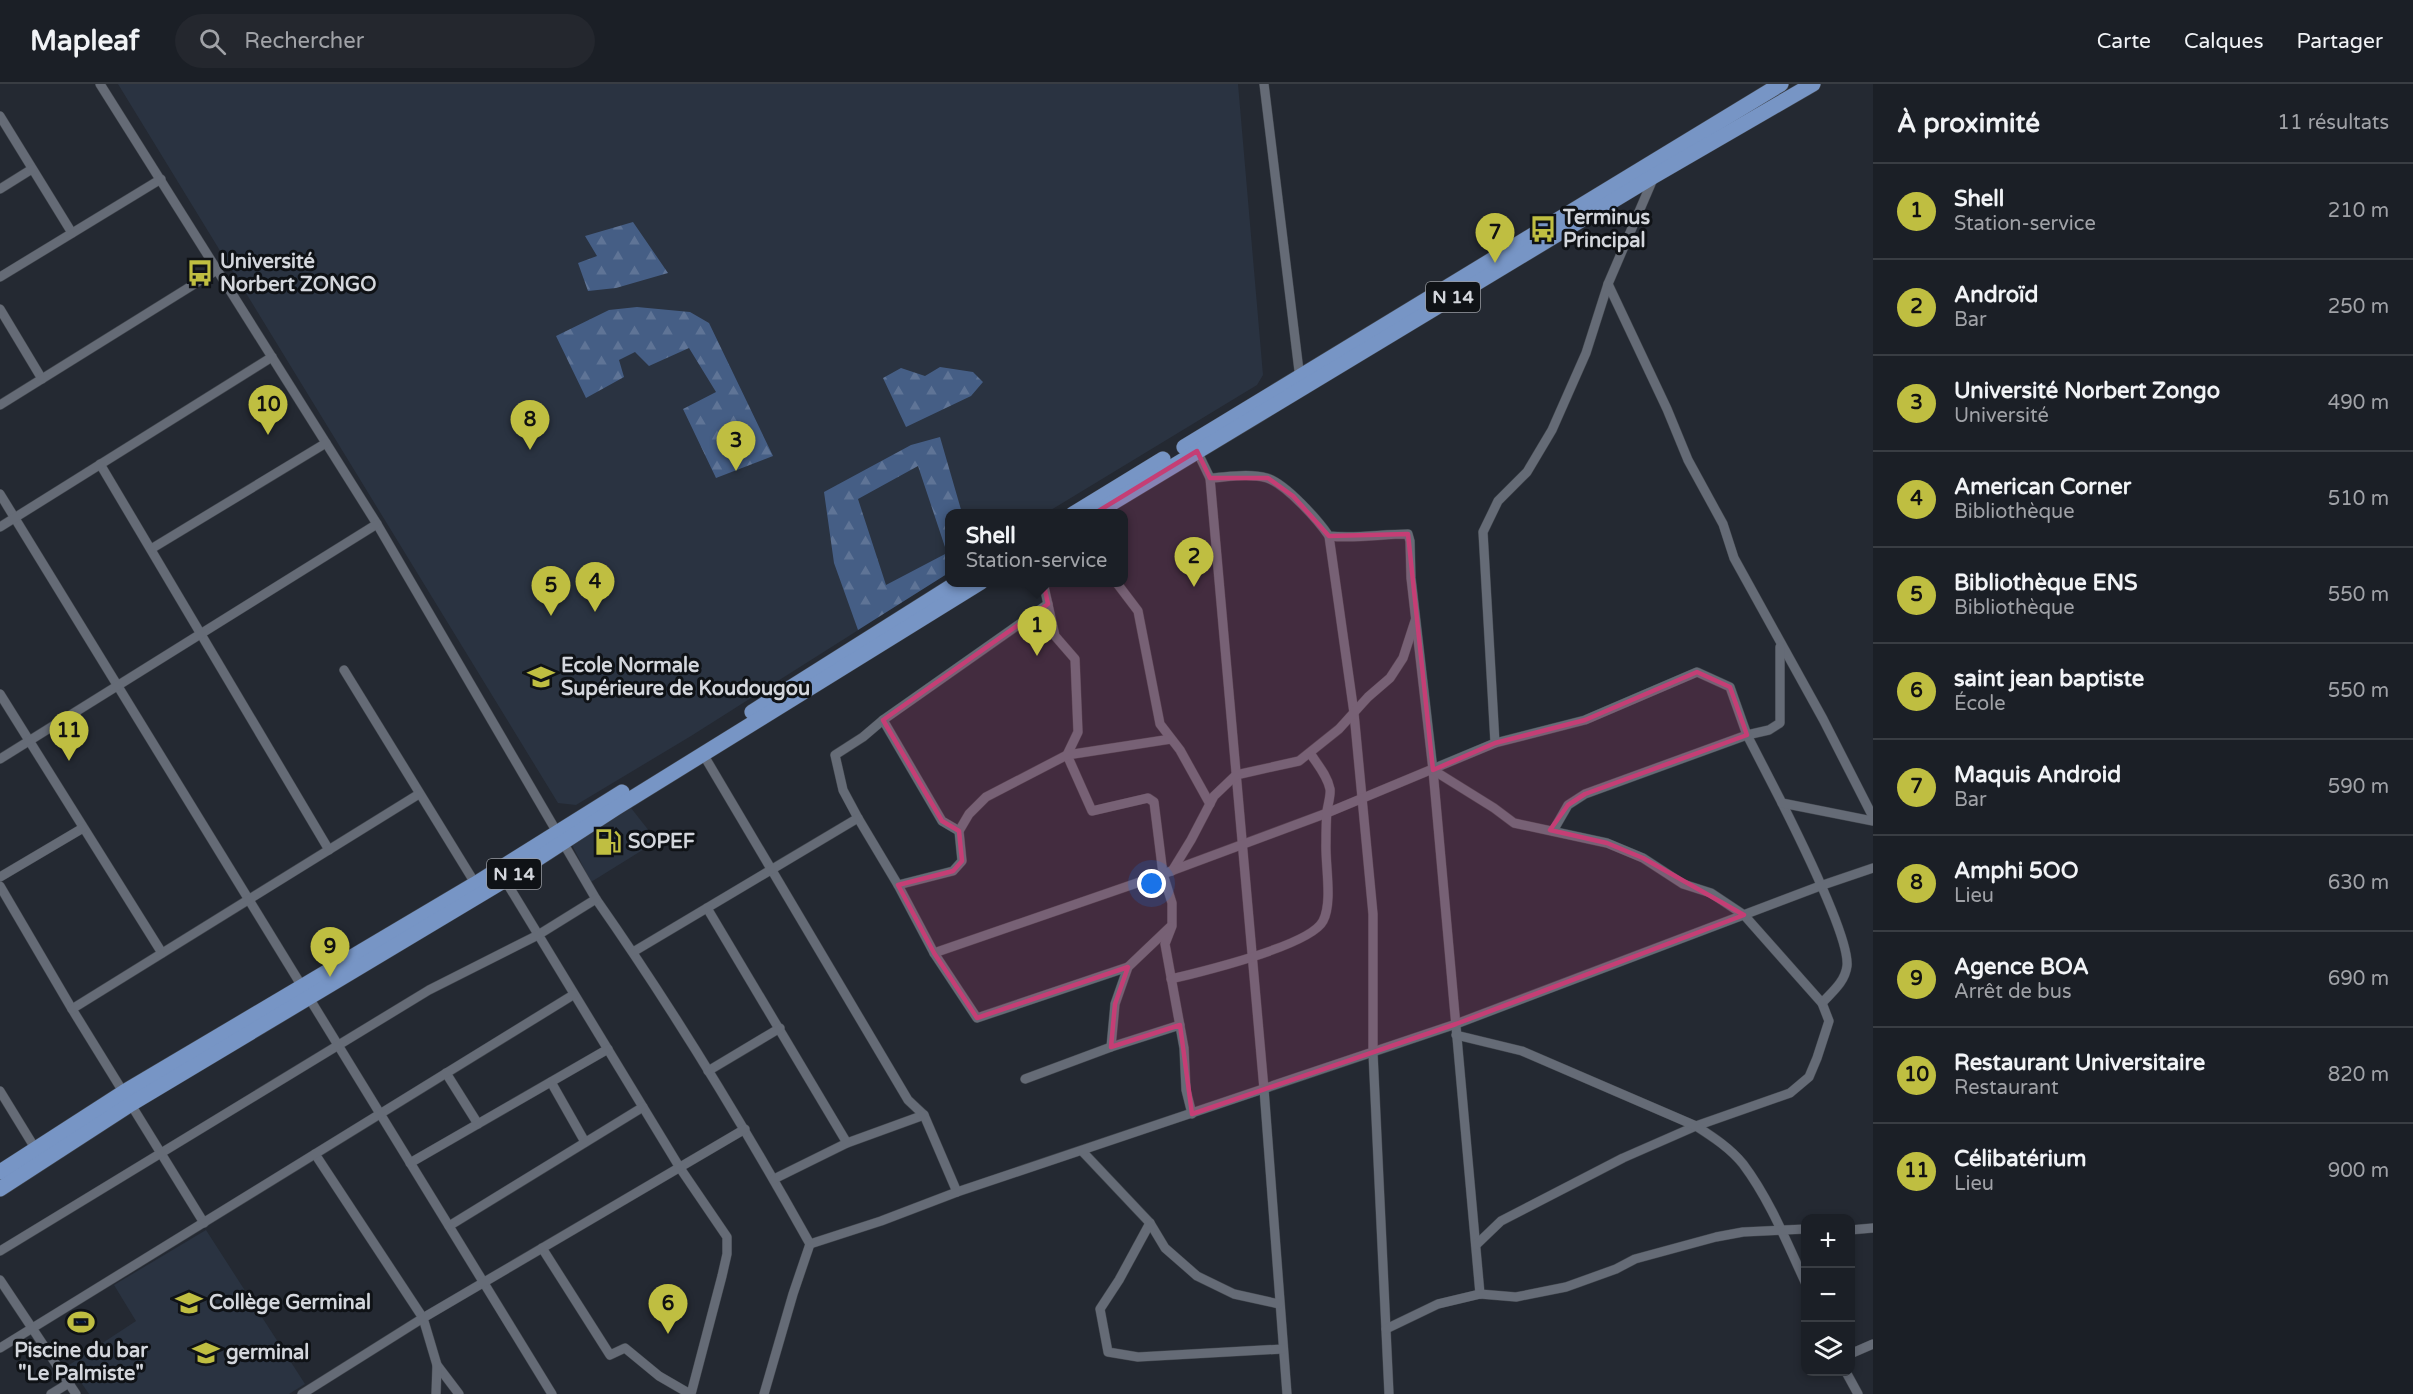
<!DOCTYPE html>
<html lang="fr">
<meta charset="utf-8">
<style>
body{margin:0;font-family:"Varela Round",sans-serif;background:#24272e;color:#f1f3f6}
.controls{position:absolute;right:18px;bottom:18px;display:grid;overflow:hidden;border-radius:12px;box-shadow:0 3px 9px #0003}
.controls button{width:54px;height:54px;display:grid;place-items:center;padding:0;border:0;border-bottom:2px solid #393d43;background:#1b1f26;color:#f1f3f6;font:30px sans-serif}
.you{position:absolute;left:1152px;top:800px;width:21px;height:21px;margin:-15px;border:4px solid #fff;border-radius:50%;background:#1a73e8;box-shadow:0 0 0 9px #1a73e833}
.badge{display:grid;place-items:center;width:39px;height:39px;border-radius:50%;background:#bfbe41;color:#111;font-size:20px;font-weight:700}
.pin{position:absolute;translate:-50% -50px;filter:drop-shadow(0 2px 3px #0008)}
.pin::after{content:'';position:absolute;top:32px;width:21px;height:18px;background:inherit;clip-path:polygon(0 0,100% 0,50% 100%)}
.popup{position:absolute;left:945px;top:425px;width:183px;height:78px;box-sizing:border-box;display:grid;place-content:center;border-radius:12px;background:#1b1f26;filter:drop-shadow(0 2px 4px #0005);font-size:20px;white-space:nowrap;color:#a0a2a7}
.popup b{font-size:22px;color:#f1f3f6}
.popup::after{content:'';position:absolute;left:50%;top:100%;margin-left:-12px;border:12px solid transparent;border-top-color:#1b1f26}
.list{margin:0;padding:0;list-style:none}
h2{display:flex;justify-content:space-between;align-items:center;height:78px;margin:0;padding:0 24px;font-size:26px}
h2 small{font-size:20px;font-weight:400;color:#a0a2a7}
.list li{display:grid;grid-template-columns:39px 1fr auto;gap:18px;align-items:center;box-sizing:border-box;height:96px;padding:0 24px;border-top:2px solid #393d43}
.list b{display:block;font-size:22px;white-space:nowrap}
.list p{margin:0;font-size:20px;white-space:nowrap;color:#a0a2a7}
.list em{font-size:20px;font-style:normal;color:#a0a2a7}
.icon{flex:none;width:33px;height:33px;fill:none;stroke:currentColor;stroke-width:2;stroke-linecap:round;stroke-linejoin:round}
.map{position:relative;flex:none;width:1873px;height:1310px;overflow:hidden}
header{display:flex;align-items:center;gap:36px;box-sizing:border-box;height:84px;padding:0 30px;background:#1b1f26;border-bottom:2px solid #393d43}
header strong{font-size:28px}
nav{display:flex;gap:33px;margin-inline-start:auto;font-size:21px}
.search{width:420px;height:54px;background:#24272e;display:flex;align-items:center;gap:15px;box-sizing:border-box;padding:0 21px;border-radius:33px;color:#a0a2a7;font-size:22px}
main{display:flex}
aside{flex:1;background:#1b1f26}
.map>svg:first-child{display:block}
.built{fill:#2a3341}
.forest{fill:url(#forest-firs);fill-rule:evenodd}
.water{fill:#04183a;stroke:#42516b;stroke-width:1.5}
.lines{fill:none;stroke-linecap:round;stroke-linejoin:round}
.minor-casing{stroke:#40454c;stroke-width:10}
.primary-casing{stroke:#40454c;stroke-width:16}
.minor{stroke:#656b76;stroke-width:9}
.primary{stroke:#7795c5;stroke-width:15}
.marked{fill:#c53e75;fill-opacity:0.2;stroke:#c53e75;stroke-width:4.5;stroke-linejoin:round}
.labels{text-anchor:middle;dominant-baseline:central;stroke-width:6;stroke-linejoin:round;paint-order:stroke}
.shield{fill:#0f1216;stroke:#989ba1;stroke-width:1.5}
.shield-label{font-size:18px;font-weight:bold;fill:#d3d6dc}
.poi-label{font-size:20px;font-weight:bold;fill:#d3d6dc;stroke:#0f1216;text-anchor:start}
</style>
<header>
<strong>Mapleaf</strong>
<div class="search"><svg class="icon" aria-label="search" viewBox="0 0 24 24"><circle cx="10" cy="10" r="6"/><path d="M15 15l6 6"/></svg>Rechercher</div>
<nav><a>Carte</a><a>Calques</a><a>Partager</a></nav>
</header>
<main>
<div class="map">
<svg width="1873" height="1310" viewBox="0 0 1873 1310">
<defs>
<pattern id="forest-firs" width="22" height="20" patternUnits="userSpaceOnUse" patternTransform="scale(1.5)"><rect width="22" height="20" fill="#455e85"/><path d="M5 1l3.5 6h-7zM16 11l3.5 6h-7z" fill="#5f7496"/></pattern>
</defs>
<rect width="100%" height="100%" fill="#242932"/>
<g class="built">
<polygon points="118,0 1238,0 1263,291 1257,301 1046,429 950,430 950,488 691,652 576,721 558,719"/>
<polygon points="631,724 657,757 591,798 572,761"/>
<polygon points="206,1146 305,1300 289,1310 89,1310 69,1281 136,1237 114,1201"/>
</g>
<g class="forest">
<polygon points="633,138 668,189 616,204 588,207 578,179 597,172 585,152"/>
<polygon points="637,223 690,228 709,239 773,372 716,394 683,325 716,308 689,264 649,282 635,268 619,276 624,293 586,314 556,252 609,226"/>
<polygon points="940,283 973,288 983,298 971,312 906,343 883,294 901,284 925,292"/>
<path d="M940 353 962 429 950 430V488L858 546 834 479 824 408 911 361ZM918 382 947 469 886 501 858 415Z"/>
</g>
<polygon class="water" points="79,1228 89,1243 83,1248 73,1232"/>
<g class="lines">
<defs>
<g id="minor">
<path d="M100 0 377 440 596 815C673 925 744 1042 810 1160L793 1210 764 1310"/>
<polyline points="1264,0 1300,295"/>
<polyline points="0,32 72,149"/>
<polyline points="1653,95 1608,200 1667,325 1688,376 1723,440 1734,474 1823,635 1873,733"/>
<polyline points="0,105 32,85"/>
<polyline points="0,193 161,95"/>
<polyline points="0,225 42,295"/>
<polyline points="0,321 217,186"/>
<polyline points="1197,367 1210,394 1264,1005 1287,1310"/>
<polyline points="100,380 329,766"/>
<path d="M1210 394C1228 393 1249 389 1267 394 1286 400 1318 436 1329 452 1356 455 1381 450 1408 450L1410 457 1411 494 1433 686 1480 1210"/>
<polyline points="0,410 552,1310"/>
<polyline points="0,443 272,273"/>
<polyline points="1329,452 1354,629 1373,830 1373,969 1389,1310"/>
<polyline points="151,465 326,359"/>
<polyline points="1043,498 1055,552 1075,575 1078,648 1067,671 1092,727 1148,714 1154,718 1163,790 1172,819 1172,842 1165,860 1184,964 1186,1006 1192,1030"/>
<polyline points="1116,498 1138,527 1160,640 1180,666 1210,720"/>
<polyline points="344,586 478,804"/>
<polyline points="0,610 162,869"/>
<polyline points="883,636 863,653 835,671 843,706 858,734 898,801 934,869 977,934 1128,883"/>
<polyline points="1495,659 1483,448 1498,417 1527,388 1552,346 1586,269 1608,200"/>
<polyline points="703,670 908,1016 924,1031 847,1059 774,1095"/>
<polyline points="0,675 377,440"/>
<polyline points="1433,686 1494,724 1514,739 1607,759 1643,774 1683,800 1711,809 1744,831 1822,919 1829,937 1817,974 1809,993 1790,1009 1696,1042 1623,1074 1501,1137 1476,1161"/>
<path d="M1782 719C1797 749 1850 854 1847 882 1845 898 1832 908 1822 919"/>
<polyline points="959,747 942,737 883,636 1048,520"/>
<polyline points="1553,747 1568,721 1585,710 1747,651 1769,646 1780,639 1780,563"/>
<polyline points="1172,787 1191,756 1214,712 1236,691 1299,677 1339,645 1368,613 1390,594 1403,574 1415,537"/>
<polyline points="0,793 83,744"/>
<polyline points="505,796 680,1084 727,1153 727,1170 722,1192 691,1310"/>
<polyline points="898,801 953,787 962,777 959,747 969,730 986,713 1067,671 1171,655"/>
<polyline points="0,802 72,925 204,1139"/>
<polyline points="707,824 847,1059"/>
<polyline points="633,868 858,734"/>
<polyline points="934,869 1163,790 1327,729 1495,659 1585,636 1697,588 1730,603 1747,651 1782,719 1873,737"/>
<path d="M1171 895C1200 888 1310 862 1323 837 1333 818 1325 781 1326 759 1326 749 1326 738 1327 727 1328 720 1331 711 1330 705 1327 691 1317 680 1310 669"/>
<polyline points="72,925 419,710"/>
<path d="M1456 951 1522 967 1696 1042C1713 1053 1730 1064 1743 1080 1770 1116 1787 1159 1806 1200"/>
<polyline points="1111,963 1115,920 1128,883 1170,843"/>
<polyline points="708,987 780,944"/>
<polyline points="446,989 478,1040"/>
<polyline points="1025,995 1111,963 1180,941"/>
<polyline points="551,998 585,1058"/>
<polyline points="0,1007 38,1069"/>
<polyline points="924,1031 957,1108"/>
<polyline points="1082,1067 1150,1139 1165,1164 1197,1192 1234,1210 1279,1220"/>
<polyline points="315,1070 423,1234 437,1281 459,1310"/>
<polyline points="410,1079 608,965"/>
<polyline points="1150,1139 1119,1196 1100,1225 1108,1268 1138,1273 1283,1265"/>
<polyline points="449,1142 643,1023"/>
<polyline points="1850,1146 1873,1144"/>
<polyline points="810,1160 881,1137 957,1108 1456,940 1820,802 1873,784"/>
<polyline points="542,1164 610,1271 625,1264 659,1292 690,1310"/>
<polyline points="0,1167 429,906 538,851 596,815"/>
<polyline points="0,1196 76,1310"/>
<polyline points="1386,1245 1438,1220 1480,1210 1516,1213 1566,1203 1616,1185 1635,1175 1716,1153 1743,1148 1806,1145"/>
<polyline points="0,1264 573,911"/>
<polyline points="1850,1270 1873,1260"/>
<polyline points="1846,1288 1858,1310"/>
<polyline points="51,1310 69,1299"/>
<polyline points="302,1310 423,1234 745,1045"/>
<polyline points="436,1310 437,1281"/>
</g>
<g id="primary">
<polyline points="1184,363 1781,0"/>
<polyline points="1073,430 1163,375"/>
<polyline points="1094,430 1654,92 1813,0"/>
<polyline points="752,628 958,498"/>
<polyline points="0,1088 124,1008 475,800 622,708"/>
<polyline points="0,1105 131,1020 505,796 616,724 981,498"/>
</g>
</defs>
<use href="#minor" class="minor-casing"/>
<use href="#primary" class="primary-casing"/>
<use href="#minor" class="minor"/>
<use href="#primary" class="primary"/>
</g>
<path class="marked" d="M1197 367 1210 394H1268L1293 412 1329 452 1408 450 1433 686 1495 659 1585 636 1697 588 1730 603 1747 651 1585 710 1568 721 1550 746 1607 759 1643 774 1744 831 1456 940 1192 1030 1180 941 1111 963 1115 920 1128 883 977 934 934 869 898 801 953 787 962 777 959 747 942 737 883 636 1048 520 1036 465Z"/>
<defs>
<symbol id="bus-bare" viewBox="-9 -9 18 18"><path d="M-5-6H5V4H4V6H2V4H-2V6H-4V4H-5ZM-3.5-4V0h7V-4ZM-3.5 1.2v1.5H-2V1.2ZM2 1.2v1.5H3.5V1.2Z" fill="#bfbe41" stroke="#0f1216" stroke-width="2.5" paint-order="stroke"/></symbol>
<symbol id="university-bare" viewBox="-9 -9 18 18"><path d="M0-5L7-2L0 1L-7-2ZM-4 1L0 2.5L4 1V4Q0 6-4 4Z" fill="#bfbe41" stroke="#0f1216" stroke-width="2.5" paint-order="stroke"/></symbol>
<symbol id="fuel-bare" viewBox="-9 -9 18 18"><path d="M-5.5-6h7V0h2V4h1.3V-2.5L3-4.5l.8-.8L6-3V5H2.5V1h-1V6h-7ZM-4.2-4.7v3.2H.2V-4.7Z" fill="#bfbe41" stroke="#0f1216" stroke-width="2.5" paint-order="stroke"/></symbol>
<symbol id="school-bare" viewBox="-9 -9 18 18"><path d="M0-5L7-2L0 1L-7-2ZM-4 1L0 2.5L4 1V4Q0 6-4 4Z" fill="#bfbe41" stroke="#0f1216" stroke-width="2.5" paint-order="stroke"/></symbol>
<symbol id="stadium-bare" viewBox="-9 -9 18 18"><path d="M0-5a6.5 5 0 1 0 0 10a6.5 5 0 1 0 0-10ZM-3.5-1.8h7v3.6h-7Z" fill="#bfbe41" stroke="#0f1216" stroke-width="2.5" paint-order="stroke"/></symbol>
</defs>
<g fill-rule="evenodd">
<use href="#bus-bare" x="1524" y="126" width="38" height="38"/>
<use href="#bus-bare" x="181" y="170" width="38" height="38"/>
<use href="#university-bare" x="522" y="574" width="38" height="38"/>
<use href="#fuel-bare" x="589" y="739" width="38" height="38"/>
<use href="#school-bare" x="170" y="1200" width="38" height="38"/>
<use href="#stadium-bare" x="62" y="1219" width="38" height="38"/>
<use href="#university-bare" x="187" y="1250" width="38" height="38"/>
</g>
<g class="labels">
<g class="shield">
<rect x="1426" y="198" width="54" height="30" rx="4.5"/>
<rect x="487" y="775" width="54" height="30" rx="4.5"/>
</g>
<g class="shield-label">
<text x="1453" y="213">N 14</text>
<text x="514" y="790">N 14</text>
</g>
<g class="poi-label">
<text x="1563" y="134">Terminus<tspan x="1563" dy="23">Principal</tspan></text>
<text x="220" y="178">Université<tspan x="220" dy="23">Norbert ZONGO</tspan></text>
<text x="561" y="582">Ecole Normale<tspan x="561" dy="23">Supérieure de Koudougou</tspan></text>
<text x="628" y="758">SOPEF</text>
<text x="209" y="1219">Collège Germinal</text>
<text x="81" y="1267" text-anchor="middle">Piscine du bar<tspan x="81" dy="23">"Le Palmiste"</tspan></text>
<text x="226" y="1269">germinal</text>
</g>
</g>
</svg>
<div class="controls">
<button>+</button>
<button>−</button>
<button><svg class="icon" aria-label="layers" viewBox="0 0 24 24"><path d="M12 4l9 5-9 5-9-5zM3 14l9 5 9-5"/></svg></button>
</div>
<div class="you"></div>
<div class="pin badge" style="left:1037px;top:572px">1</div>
<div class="popup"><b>Shell</b>Station-service</div>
<div class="pin badge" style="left:1194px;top:503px">2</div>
<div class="pin badge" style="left:736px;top:387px">3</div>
<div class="pin badge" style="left:595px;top:528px">4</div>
<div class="pin badge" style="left:551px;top:532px">5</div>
<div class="pin badge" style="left:668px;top:1250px">6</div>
<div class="pin badge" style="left:1495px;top:179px">7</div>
<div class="pin badge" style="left:530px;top:366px">8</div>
<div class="pin badge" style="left:330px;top:893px">9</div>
<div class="pin badge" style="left:268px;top:351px">10</div>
<div class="pin badge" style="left:69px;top:677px">11</div>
</div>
<aside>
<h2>À proximité<small>11 résultats</small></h2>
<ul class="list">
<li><span class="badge">1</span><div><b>Shell</b><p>Station-service</p></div><em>210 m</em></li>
<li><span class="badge">2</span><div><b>Androïd</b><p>Bar</p></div><em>250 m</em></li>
<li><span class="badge">3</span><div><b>Université Norbert Zongo</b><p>Université</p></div><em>490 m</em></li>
<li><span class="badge">4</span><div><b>American Corner</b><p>Bibliothèque</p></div><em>510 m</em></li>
<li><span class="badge">5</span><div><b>Bibliothèque ENS</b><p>Bibliothèque</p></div><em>550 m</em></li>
<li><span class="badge">6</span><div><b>saint jean baptiste</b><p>École</p></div><em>550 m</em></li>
<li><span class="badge">7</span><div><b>Maquis Android</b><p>Bar</p></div><em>590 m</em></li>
<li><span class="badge">8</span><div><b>Amphi 5OO</b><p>Lieu</p></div><em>630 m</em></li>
<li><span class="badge">9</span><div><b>Agence BOA</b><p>Arrêt de bus</p></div><em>690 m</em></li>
<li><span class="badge">10</span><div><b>Restaurant Universitaire</b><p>Restaurant</p></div><em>820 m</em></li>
<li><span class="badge">11</span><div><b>Célibatérium</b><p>Lieu</p></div><em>900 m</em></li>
</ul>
</aside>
</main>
